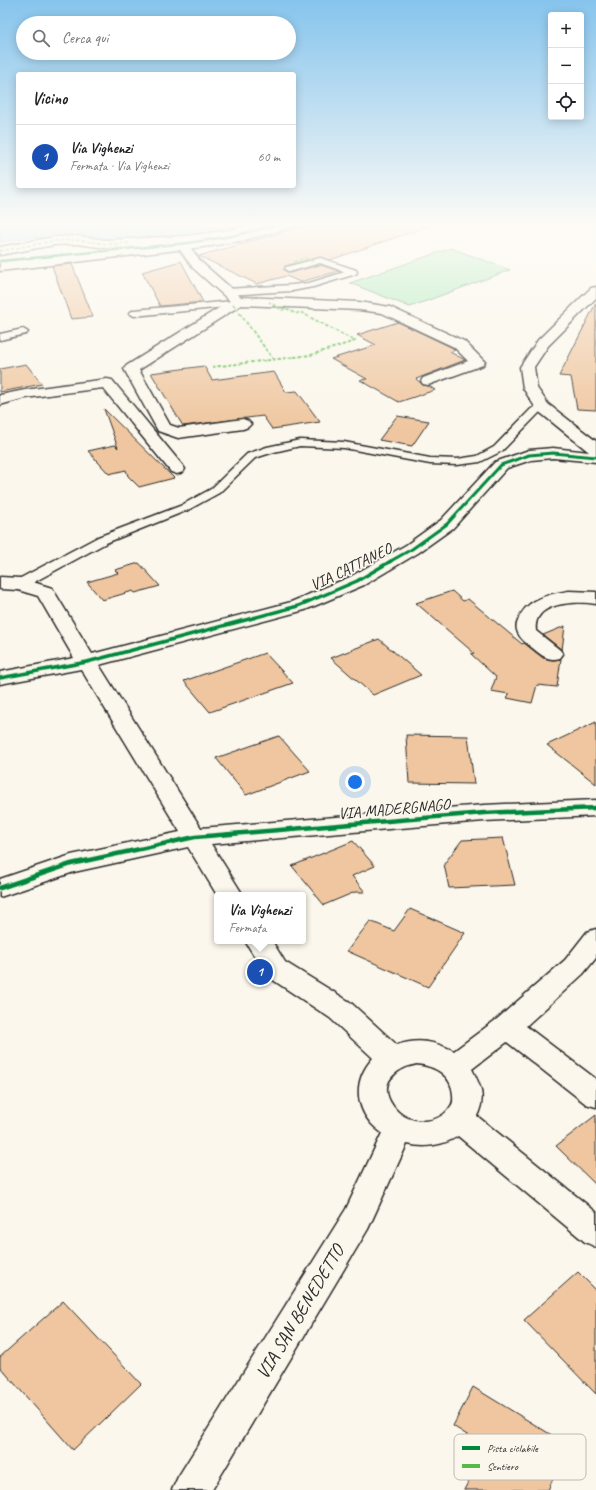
<!DOCTYPE html>
<html lang="it">
<meta charset="utf-8">
<style>
body{margin:0;font-family:Caveat,sans-serif;background:#f6f6f6;color:#202124}
.controls{position:absolute;right:12px;top:12px;display:grid;overflow:hidden;border-radius:4px;box-shadow:0 2px 10px #0003}
.controls button{width:36px;height:36px;display:grid;place-items:center;padding:0;border:0;border-bottom:1px solid #e0e0e0;background:#fff;color:#202124;font:20px sans-serif}
.you{position:absolute;left:355px;top:782px;width:14px;height:14px;margin:-10px;border:3px solid #fff;border-radius:50%;background:#1a73e8;box-shadow:0 0 0 6px #1a73e833}
.badge{display:grid;place-items:center;width:26px;height:26px;border-radius:50%;background:#db2777;color:#fff;font-size:13px;font-weight:700}
.pin{position:absolute;translate:-50% -50%;border:2px solid #fff;box-shadow:0 1px 4px #0006}
.popup{position:absolute;left:214px;top:892px;width:92px;height:52px;box-sizing:border-box;display:grid;place-content:center;border-radius:4px;background:#fff;filter:drop-shadow(0 1px 3px #0005);font-size:13px;white-space:nowrap;color:#757577}
.popup b{font-size:15px;color:#202124}
.popup::after{content:'';position:absolute;left:50%;top:100%;margin-left:-8px;border:8px solid transparent;border-top-color:#fff}
.list{margin:0;padding:0;list-style:none}
h2{display:flex;justify-content:space-between;align-items:center;height:52px;margin:0;padding:0 16px;font-size:17px}
h2 small{font-size:13px;font-weight:400;color:#757577}
.list li{display:grid;grid-template-columns:26px 1fr auto;gap:12px;align-items:center;box-sizing:border-box;height:64px;padding:0 16px;border-top:1px solid #e0e0e0}
.list b{display:block;font-size:15px;white-space:nowrap}
.list p{margin:0;font-size:13px;white-space:nowrap;color:#757577}
.list em{font-size:13px;font-style:normal;color:#757577}
.icon{flex:none;width:22px;height:22px;fill:none;stroke:currentColor;stroke-width:2;stroke-linecap:round;stroke-linejoin:round}
.map{position:relative;flex:none;width:596px;height:1490px;overflow:hidden}
.search{position:absolute;background:#fff;box-shadow:0 2px 10px #0003;left:16px;top:16px;width:280px;height:44px;display:flex;align-items:center;gap:10px;box-sizing:border-box;padding:0 14px;border-radius:22px;color:#757577;font-size:15px}
.panel{position:absolute;background:#fff;box-shadow:0 2px 10px #0003;left:16px;top:72px;width:280px;height:116px;border-radius:4px}
.map>svg:first-child{display:block}
.green{fill:#a4e9b5;stroke:#688a70}
.water{fill:#93dcf4;stroke:#6995a4}
.building{fill:#efc69f;stroke:#2b2b2b}
.lines{fill:none;stroke-linecap:round;stroke-linejoin:round}
.service-casing{stroke:#2b2b2b;stroke-width:3}
.pedestrian-casing{stroke:#2b2b2b;stroke-width:3}
.minor-casing{stroke:#2b2b2b;stroke-width:3}
.tertiary-casing{stroke:#2b2b2b;stroke-width:3}
.service{fill:#fbf7ec;fill-rule:evenodd}
.pedestrian{fill:#fbf7ec;fill-rule:evenodd}
.minor{fill:#fbf7ec;fill-rule:evenodd}
.tertiary{fill:#fbf7ec;fill-rule:evenodd}
.quiet{stroke:#58b947;stroke-width:2;stroke-dasharray:3.5 2;stroke-linecap:butt}
.cycleway-far3-casing{stroke:#fbf7ec;stroke-width:4}
.cycleway-far2-casing{stroke:#fbf7ec;stroke-width:5}
.cycleway-far1-casing{stroke:#fbf7ec;stroke-width:6}
.cycleway-casing{stroke:#fbf7ec;stroke-width:7}
.cycleway-far3{stroke:#00873e;stroke-width:2.5}
.cycleway-far2{stroke:#00873e;stroke-width:3}
.cycleway-far1{stroke:#00873e;stroke-width:3.5}
.cycleway{stroke:#00873e;stroke-width:4.5}
.labels{text-anchor:middle;dominant-baseline:central;stroke-width:3.5;stroke-linejoin:round;paint-order:stroke}
.street-label{font-size:16px;fill:#2b2b2b;stroke:#fbf7ec}
.near-street-label{font-size:19px;fill:#2b2b2b;stroke:#fbf7ec}
.key{fill:#fbf7ec;stroke:#bdbab2;stroke-width:1}
.key-label{font-size:11px;fill:#2b2b2b}
</style>
<div class="map">
<svg width="596" height="1490" viewBox="0 0 596 1490">
<rect width="100%" height="100%" fill="#fbf7ec"/>
<filter id="ink" filterUnits="userSpaceOnUse"><feTurbulence type="fractalNoise" baseFrequency=".025" numOctaves="2"/><feDisplacementMap in="SourceGraphic" scale="8" xChannelSelector="R" yChannelSelector="G"/><feConvolveMatrix kernelMatrix="1 2 1 2 8 2 1 2 1" color-interpolation-filters="sRGB"/></filter>
<g filter="url(#ink)">
<polygon class="green" points="451,248 510,270 410,307 350,283"/>
<polygon class="water" points="0,222 269,222 223,234 126,242 80,240 57,237 25,238 0,242"/>
<g class="building">
<polygon points="319,222 428,222 429,226 330,260 320,257 285,266 284,270 289,273 320,265 339,271 300,282 286,276 257,284 199,256"/>
<polygon points="181,261 203,302 160,306 142,272"/>
<polygon points="72,264 93,317 71,319 52,266"/>
<polygon points="596,303 596,410 577,409 571,377 559,376"/>
<polygon points="398,322 453,348 455,350 450,352 465,360 416,379 423,385 429,386 435,390 399,402 360,380 367,379 331,359 376,345 357,335"/>
<polygon points="26,364 42,384 0,392 0,369"/>
<polygon points="204,366 212,380 274,372 286,392 297,391 320,422 272,429 263,416 183,426 151,373"/>
<polygon points="104,409 174,478 139,487 128,476 126,470 109,474 88,451 115,445 118,448"/>
<polygon points="397,416 429,421 412,446 379,440"/>
<polygon points="139,563 160,586 135,593 133,591 102,600 87,582 118,573 115,570"/>
<polygon points="452,591 463,601 468,599 522,644 524,643 543,658 553,660 561,659 557,687 537,685 532,703 507,698 509,694 491,691 496,677 471,654 474,653 416,603"/>
<polygon points="565,626 562,650 543,635"/>
<polygon points="379,639 421,675 373,695 331,658"/>
<polygon points="265,653 293,683 210,712 184,681"/>
<polygon points="596,722 596,784 547,745"/>
<polygon points="406,735 468,736 474,784 409,783"/>
<polygon points="279,736 310,771 246,795 216,758"/>
<polygon points="503,838 515,885 449,888 444,864 462,840"/>
<polygon points="353,841 375,866 352,876 365,892 355,892 324,905 292,866"/>
<polygon points="410,909 465,933 428,987 347,951 370,921 394,931"/>
<polygon points="596,1115 596,1185 556,1146"/>
<polygon points="578,1272 596,1290 596,1394 524,1320"/>
<polygon points="63,1301 141,1384 73,1450 0,1367 0,1357"/>
<polygon points="473,1387 568,1445 548,1490 464,1490 486,1447 453,1426"/>
</g>
<g class="lines">
<defs>
<g id="service">
<polygon points="320,258 356,270 357,272 356,274 313,287 292,291 226,295 222,292 226,289 292,285 309,283 345,272 320,263 289,272 285,269 286,267"/>
<polygon points="233,301 236,302 237,304 236,306 134,316 129,313 134,310"/>
<polygon points="23,329 28,332 26,334 0,340 0,334"/>
<polygon points="542,404 547,407 539,413 502,451 480,462 457,465 430,464 344,448 300,446 274,452 255,458 219,493 188,510 106,543 25,587 15,587 14,584 15,581 98,537 180,506 211,489 247,454 267,447 300,440 344,442 430,458 457,459 477,456 494,447 531,409"/>
</g>
<polygon id="pedestrian" points="263,222 283,222 281,224 224,239 185,244 106,248 77,244 54,245 0,255 0,247 54,237 77,236 106,240 185,236 224,231"/>
<g id="minor">
<polygon points="183,242 187,243 201,262 241,297 359,302 390,307 464,341 485,362 483,365 428,385 423,384 421,381 423,378 468,361 454,347 382,313 359,310 241,305 139,370 170,425 179,428 243,419 248,421 251,424 248,427 243,429 178,438 158,431 124,369 126,366 230,301 193,268 177,246 179,243"/>
<polygon points="596,287 596,298 548,346 534,367 537,388 548,404 596,441 596,462 553,458 531,460 507,468 453,528 418,553 364,585 305,610 99,665 201,828 484,805 596,800 596,816 484,821 211,844 243,895 217,895 188,847 74,872 0,897 0,879 71,855 180,832 81,669 0,684 0,672 74,658 38,596 18,590 0,589 0,577 20,578 52,588 92,654 291,602 350,577 406,545 441,520 495,462 529,450 553,448 589,452 537,410 523,388 520,367 538,340 591,288"/>
<polygon points="107,379 112,380 183,466 185,469 183,472 177,474 171,472 103,388 25,398 0,405 0,395 25,390"/>
<path d="M569 591 596 592V604C577 601 532 601 536 631L560 650 563 654 560 658C549 661 544 657 535 650 529 645 521 640 518 633 516 629 516 625 518 621 525 599 549 594 569 591Z"/>
<path d="M596 929V958L583 974 526 1026 596 1079V1107L586 1104 507 1042 472 1069C481 1087 486 1097 477 1116L596 1212V1247L585 1242 458 1136C442 1146 425 1148 407 1144L368 1229 212 1490H172L178 1477 346 1209 382 1133C355 1114 351 1082 373 1058L330 1018 267 976 245 941H272L285 962 350 1002 397 1045C418 1038 434 1041 454 1051L497 1019 565 960 587 932ZM417 1064C435 1066 452 1075 453 1095 453 1099 454 1103 451 1106 438 1127 406 1125 393 1106 377 1084 395 1068 417 1064Z"/>
</g>
<polygon id="tertiary" points="285,222 305,222 303,224 244,240 211,246 0,271 0,263 211,238 244,233"/>
</defs>
<use href="#service" class="service-casing"/>
<use href="#pedestrian" class="pedestrian-casing"/>
<use href="#minor" class="minor-casing"/>
<use href="#tertiary" class="tertiary-casing"/>
<use href="#service" class="service"/>
<use href="#pedestrian" class="pedestrian"/>
<use href="#minor" class="minor"/>
<use href="#tertiary" class="tertiary"/>
<g class="quiet">
<polyline points="0,251 54,241 77,240 106,244 130,243"/>
<polyline points="294,262 305,258 314,262"/>
<polyline points="233,304 273,359"/>
<polyline points="212,367 311,355 355,341 300,312 296,314 286,308 282,310 269,302"/>
</g>
<defs>
<polyline id="cycleway-far3" points="0,261 188,243 232,236 289,222"/>
<polyline id="cycleway-far2" points="389,562 412,549 447,524 501,465 529,455 553,453 596,457"/>
<polyline id="cycleway-far1" points="0,678 87,662 298,606 357,581 391,561"/>
<polyline id="cycleway" points="0,888 71,864 195,837 484,813 596,808"/>
</defs>
<use href="#cycleway-far3" class="cycleway-far3-casing"/>
<use href="#cycleway-far2" class="cycleway-far2-casing"/>
<use href="#cycleway-far1" class="cycleway-far1-casing"/>
<use href="#cycleway" class="cycleway-casing"/>
<use href="#cycleway-far3" class="cycleway-far3"/>
<use href="#cycleway-far2" class="cycleway-far2"/>
<use href="#cycleway-far1" class="cycleway-far1"/>
<use href="#cycleway" class="cycleway"/>
</g>
</g>
<linearGradient id="sky" x2="0" y2="1"><stop stop-color="#86c4ed"/><stop offset="0.52" stop-color="#fdfbf6"/><stop offset="1" stop-color="#fdfbf6" stop-opacity="0"/></linearGradient>
<rect width="596" height="431" fill="url(#sky)"/>
<g class="labels">
<g class="street-label">
<text transform="translate(351 567) rotate(-26)">VIA CATTANEO</text>
<text transform="translate(394 809) rotate(-5)">VIA MADERGNAGO</text>
</g>
<g class="near-street-label">
<text transform="translate(300 1312) rotate(-59)">VIA SAN BENEDETTO</text>
</g>
</g>
<rect x="454" y="1434" width="132" height="46" rx="6" class="key"/>
<rect x="462" y="1446" width="18" height="4" fill="#00873e"/>
<rect x="462" y="1464" width="18" height="4" fill="#58b947"/>
<g class="key-label">
<text x="487" y="1452">Pista ciclabile</text>
<text x="487" y="1470">Sentiero</text>
</g>
</svg>
<div class="controls">
<button>+</button>
<button>−</button>
<button><svg class="icon" aria-label="locate" viewBox="0 0 24 24"><circle cx="12" cy="12" r="6"/><path d="M12 2v4M12 18v4M2 12h4M18 12h4"/></svg></button>
</div>
<div class="you"></div>
<div class="pin badge" style="left:260px;top:972px;background:#1a4fb4">1</div>
<div class="popup"><b>Via Vighenzi</b>Fermata</div>
<div class="search"><svg class="icon" aria-label="search" viewBox="0 0 24 24"><circle cx="10" cy="10" r="6"/><path d="M15 15l6 6"/></svg>Cerca qui</div>
<section class="panel">
<h2>Vicino<small></small></h2>
<ul class="list">
<li><span class="badge" style="background:#1a4fb4">1</span><div><b>Via Vighenzi</b><p>Fermata · Via Vighenzi</p></div><em>60 m</em></li>
</ul>
</section>
</div>
